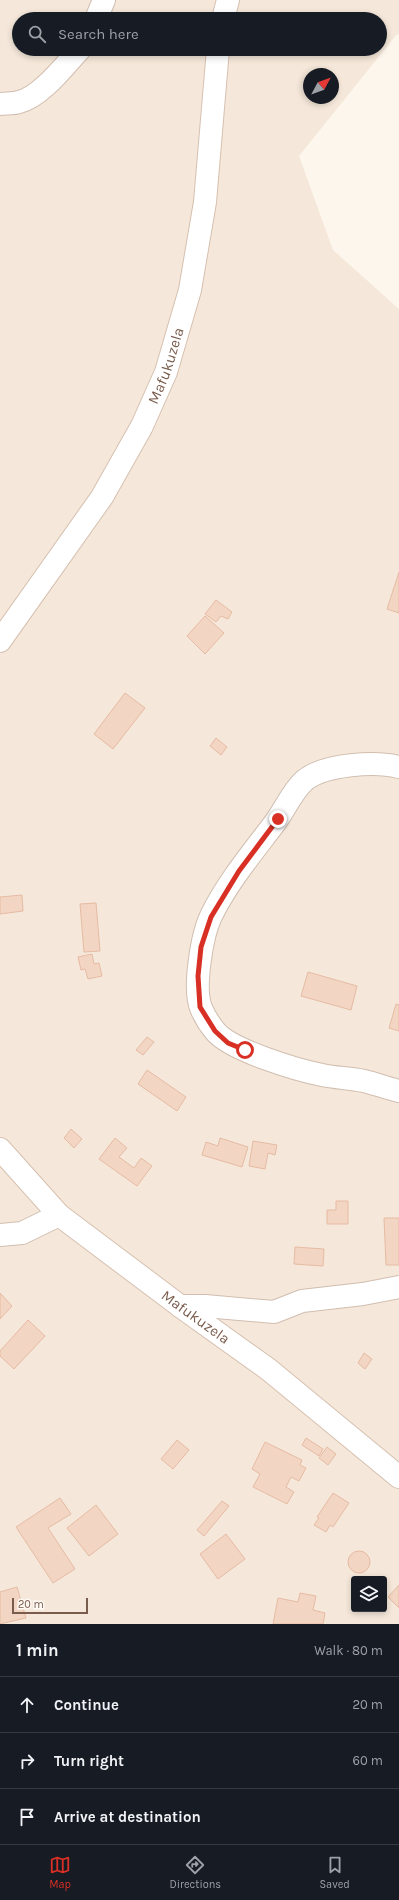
<!DOCTYPE html>
<meta charset="utf-8">
<style>
body{margin:0;font-family:Karla,sans-serif;background:#242831;color:#f1f3f6}
.controls{position:absolute;right:12px;bottom:12px;display:grid;overflow:hidden;border-radius:4px;box-shadow:0 2px 6px #0003}
.controls button{width:36px;height:36px;display:grid;place-items:center;padding:0;border:0;border-bottom:1px solid #363941;background:#171b24;color:#f1f3f6;font:20px sans-serif}
.compass{position:absolute;left:303px;top:68px;width:36px;height:36px;border-radius:50%;background:#171b24;box-shadow:0 2px 6px #0003;rotate:49deg}
.scale{position:absolute;left:12px;bottom:10px;width:76px;box-sizing:border-box;padding-left:4px;border:2px solid #7a5c4d;border-top:0;font-size:11px;line-height:14px;white-space:nowrap;color:#7a5c4d;-webkit-text-stroke:3px #fffaf3;paint-order:stroke}
.stop{position:absolute;width:12px;height:12px;margin:-9px;border:3px solid #d93025;border-radius:50%;background:#fff}
.stop.end{background:#d93025;border-color:#fff;box-shadow:0 1px 4px #0008}
.list{margin:0;padding:0;list-style:none}
h2{display:flex;justify-content:space-between;align-items:center;height:52px;margin:0;padding:0 16px;font-size:17px}
h2 small{font-size:13px;font-weight:400;color:#9ea1a6}
.list li{display:grid;grid-template-columns:26px 1fr auto;gap:12px;align-items:center;box-sizing:border-box;height:56px;padding:0 16px;border-top:1px solid #363941}
.list b{display:block;font-size:15px;white-space:nowrap}
.list em{font-size:13px;font-style:normal;color:#9ea1a6}
.icon{flex:none;width:22px;height:22px;fill:none;stroke:currentColor;stroke-width:2;stroke-linecap:round;stroke-linejoin:round}
.map{position:relative;flex:none;width:399px;height:1624px;overflow:hidden}
.search{position:absolute;background:#171b24;box-shadow:0 2px 6px #0003;left:12px;right:12px;top:12px;height:44px;display:flex;align-items:center;gap:10px;box-sizing:border-box;padding:0 14px;border-radius:22px;color:#9ea1a6;font-size:15px}
.sheet{height:220px;background:#171b24}
nav{display:flex;justify-content:space-around;align-items:center;box-sizing:border-box;height:56px;border-top:1px solid #363941;background:#171b24;font-size:11px;color:#9ea1a6}
nav a{display:grid;justify-items:center;gap:2px}
nav .on{color:#d93025}
.map>svg:first-child{display:block}
.residential{fill:#f5e8da;fill-rule:evenodd}
.building{fill:#f3d5c3;stroke:#e6bba3}
.lines{fill:none;stroke-linecap:round;stroke-linejoin:round}
.minor-casing{stroke:#d1beb0;stroke-width:24}
.secondary-casing{stroke:#d6c0b0;stroke-width:24}
.minor{stroke:#fff;stroke-width:22}
.secondary{stroke:#fff;stroke-width:22}
.route{stroke:#d93025;stroke-width:5}
.labels{text-anchor:middle;dominant-baseline:central;stroke-width:4;stroke-linejoin:round;paint-order:stroke}
.street-label{font-size:15px;fill:#7a5c4d;stroke:#fffaf3}
</style>
<div class="map">
<svg width="399" height="1624" viewBox="0 0 399 1624">
<rect width="100%" height="100%" fill="#fdf6ec"/>
<path class="residential" d="M0 0H399V35L397 34 299 156 333 250 399 309V1624H0ZM19 19H380V49H19ZM309 74H333V98H309ZM354 1579H384V1609H354Z"/>
<g class="building">
<polygon points="399,572 399,613 387,609"/>
<polygon points="216,600 232,612 228,619 221,616 216,622 205,614"/>
<polygon points="205,616 224,633 205,654 187,636"/>
<polygon points="125,693 145,708 113,749 94,734"/>
<polygon points="216,738 227,747 221,755 210,746"/>
<polygon points="22,895 23,911 0,914 0,897"/>
<polygon points="96,903 100,951 84,952 80,904"/>
<polygon points="92,954 94,964 99,963 102,976 88,979 85,969 81,970 78,957"/>
<polygon points="308,972 357,986 351,1010 301,996"/>
<polygon points="396,1004 399,1005 399,1031 389,1028"/>
<polygon points="147,1037 154,1042 143,1055 136,1050"/>
<polygon points="147,1070 186,1097 177,1111 138,1084"/>
<polygon points="71,1129 82,1139 74,1148 64,1138"/>
<polygon points="115,1138 127,1148 119,1157 134,1168 141,1158 152,1166 137,1186 99,1159"/>
<polygon points="220,1138 248,1147 242,1167 202,1155 206,1142 218,1146"/>
<polygon points="253,1141 277,1145 275,1155 268,1153 265,1169 249,1166"/>
<polygon points="336,1201 348,1201 348,1224 327,1224 327,1210 336,1210"/>
<polygon points="384,1218 399,1218 399,1265 386,1265"/>
<polygon points="295,1247 324,1249 323,1266 294,1264"/>
<polygon points="0,1293 12,1306 0,1319"/>
<polygon points="28,1320 45,1336 14,1369 0,1356 0,1351"/>
<polygon points="364,1353 372,1359 365,1369 358,1363"/>
<polygon points="306,1438 323,1449 319,1456 302,1445"/>
<polygon points="177,1440 189,1450 173,1469 161,1459"/>
<polygon points="265,1442 302,1460 300,1465 306,1468 299,1481 291,1477 286,1487 294,1492 287,1504 253,1487 260,1474 252,1469"/>
<polygon points="327,1447 336,1454 328,1465 319,1458"/>
<polygon points="333,1493 349,1503 333,1527 330,1525 326,1532 314,1525 319,1518 317,1517"/>
<polygon points="60,1498 71,1514 48,1528 75,1569 53,1583 16,1527"/>
<polygon points="222,1501 229,1506 204,1536 197,1530"/>
<polygon points="96,1505 118,1534 89,1556 67,1528"/>
<polygon points="226,1534 245,1559 218,1579 200,1554"/>
<circle cx="359" cy="1562" r="11"/>
<polygon points="399,1585 399,1608 388,1597"/>
<polygon points="17,1587 26,1618 0,1624 0,1592"/>
<polygon points="300,1593 316,1596 313,1610 325,1613 323,1624 273,1624 278,1598 298,1602"/>
</g>
<g class="lines">
<defs>
<g id="minor">
<polyline points="96,19 104,0"/>
<path d="M0 104C6 103 13 104 19 102 41 97 65 65 80 49"/>
<path d="M399 767C376 761 325 764 305 780 292 791 285 810 274 824 252 853 227 883 211 916 202 935 193 988 201 1008 204 1015 210 1025 215 1031 230 1050 297 1070 322 1075 336 1078 350 1078 364 1081 376 1084 387 1088 399 1091"/>
<polyline points="0,1235 22,1233 59,1215"/>
<polyline points="180,1306 205,1306 274,1312 302,1301 363,1294 399,1287"/>
</g>
<g id="secondary">
<polyline points="223,19 228,0"/>
<path id="s1" d="M0 641 102 497 142 426 166 372 190 290 205 202 218 49"/>
<path id="s2" d="M0 1149 59 1215 180 1306 268 1369 399 1477"/>
</g>
</defs>
<use href="#minor" class="minor-casing"/>
<use href="#secondary" class="secondary-casing"/>
<use href="#minor" class="minor"/>
<use href="#secondary" class="secondary"/>
</g>
<g class="lines">
<polyline class="route" points="245,1050 228,1043 215,1031 200,1007 198,976 201,947 211,917 239,871 278,819"/>
</g>
<g class="labels">
<g class="street-label">
<text stroke="none"><textPath href="#s1" startOffset="323">Mafukuzela</textPath></text>
<text stroke="none"><textPath href="#s2" startOffset="259">Mafukuzela</textPath></text>
</g>
</g>
</svg>
<div class="controls">
<button><svg class="icon" aria-label="layers" viewBox="0 0 24 24"><path d="M12 4l9 5-9 5-9-5zM3 14l9 5 9-5"/></svg></button>
</div>
<svg class="compass" viewBox="-18 -18 36 36"><path d="M0-13l5 13h-10z" fill="#e53935"/><path d="M0 13l5-13h-10z" fill="#9ea1a6"/></svg>
<div class="scale">20 m</div>
<div class="stop" style="left:245px;top:1050px"></div>
<div class="stop end" style="left:278px;top:819px"></div>
<div class="search"><svg class="icon" aria-label="search" viewBox="0 0 24 24"><circle cx="10" cy="10" r="6"/><path d="M15 15l6 6"/></svg>Search here</div>
</div>
<section class="sheet">
<h2>1 min<small>Walk · 80 m</small></h2>
<ul class="list">
<li><svg class="icon" aria-label="ahead" viewBox="0 0 24 24"><path d="M12 20V5M6 11l6-6 6 6"/></svg><div><b>Continue</b></div><em>20 m</em></li>
<li><svg class="icon" aria-label="right" viewBox="0 0 24 24"><path d="M7 20v-9h11M14 6l5 5-5 5"/></svg><div><b>Turn right</b></div><em>60 m</em></li>
<li><svg class="icon" aria-label="arrive" viewBox="0 0 24 24"><path d="M6 21V4h12l-3 4 3 4H6"/></svg><div><b>Arrive at destination</b></div></li>
</ul>
</section>
<nav>
<a class="on"><svg class="icon" aria-label="map" viewBox="0 0 24 24"><path d="M3 6l6-2 6 2 6-2v14l-6 2-6-2-6 2zM9 4v14M15 6v14"/></svg>Map</a>
<a><svg class="icon" aria-label="directions" viewBox="0 0 24 24"><path d="M12 3l9 9-9 9-9-9zM9 14v-3h6M13 9l2 2-2 2"/></svg>Directions</a>
<a><svg class="icon" aria-label="saved" viewBox="0 0 24 24"><path d="M7 4h10v16l-5-4-5 4z"/></svg>Saved</a>
</nav>
